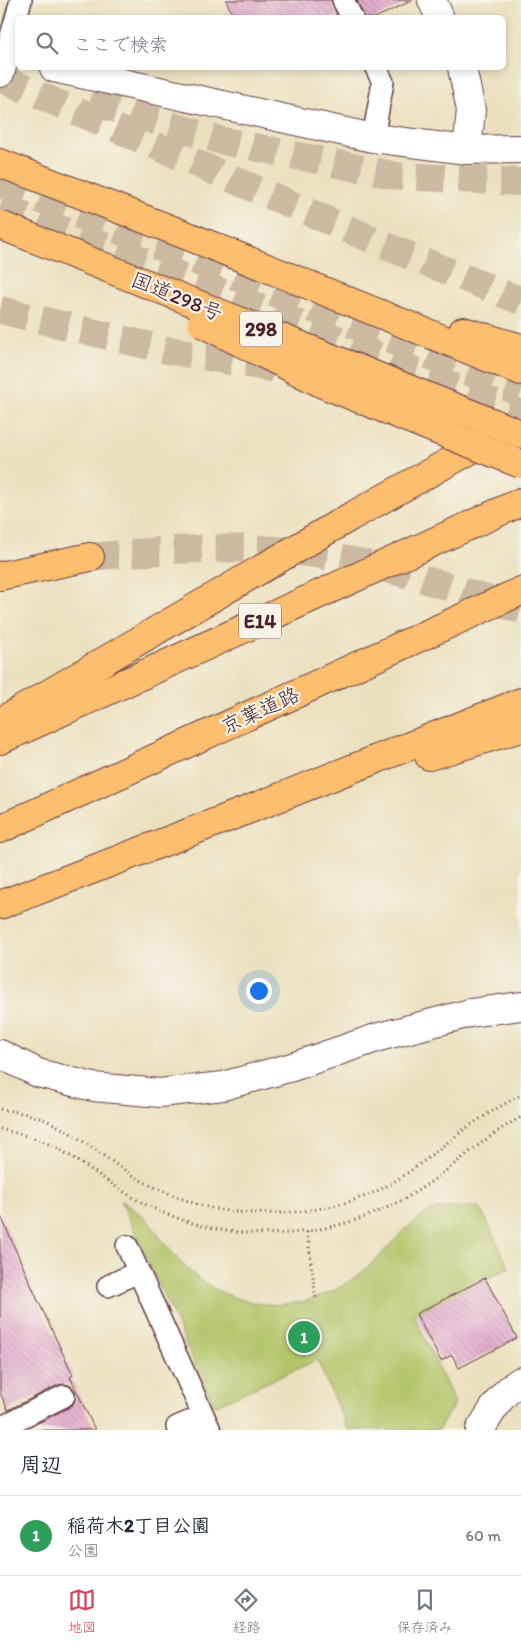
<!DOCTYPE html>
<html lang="ja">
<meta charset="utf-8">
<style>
body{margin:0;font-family:Itim,"Klee One",sans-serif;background:#f2f2f3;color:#1f2937}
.you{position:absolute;left:258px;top:990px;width:18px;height:18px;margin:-12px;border:4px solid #fff;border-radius:50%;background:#1a73e8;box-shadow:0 0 0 8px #1a73e833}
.badge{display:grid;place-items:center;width:32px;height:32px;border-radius:50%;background:#d1495b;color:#fff;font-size:16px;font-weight:700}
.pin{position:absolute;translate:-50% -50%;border:2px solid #fff;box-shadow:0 1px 5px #0006}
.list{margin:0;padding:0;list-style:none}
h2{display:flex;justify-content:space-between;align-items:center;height:65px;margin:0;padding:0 20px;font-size:21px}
h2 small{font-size:16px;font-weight:400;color:#747a83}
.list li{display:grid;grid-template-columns:32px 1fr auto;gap:15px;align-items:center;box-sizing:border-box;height:80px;padding:0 20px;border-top:1px solid #e0e1e3}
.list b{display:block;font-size:19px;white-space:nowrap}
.list p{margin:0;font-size:16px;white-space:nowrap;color:#747a83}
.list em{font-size:16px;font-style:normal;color:#747a83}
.icon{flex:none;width:28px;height:28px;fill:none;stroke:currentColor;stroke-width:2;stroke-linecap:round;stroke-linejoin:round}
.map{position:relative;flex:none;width:521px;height:1430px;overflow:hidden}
.search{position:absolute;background:#fff;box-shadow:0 2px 8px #0003;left:15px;right:15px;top:15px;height:55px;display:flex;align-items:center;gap:12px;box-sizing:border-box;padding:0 18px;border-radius:8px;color:#747a83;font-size:19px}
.sheet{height:145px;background:#fff}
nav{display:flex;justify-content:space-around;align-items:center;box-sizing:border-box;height:70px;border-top:1px solid #e0e1e3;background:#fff;font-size:14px;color:#747a83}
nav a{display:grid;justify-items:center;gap:2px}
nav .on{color:#d1495b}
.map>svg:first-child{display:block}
.park{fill:#b2c569;stroke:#7e724a}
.building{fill:url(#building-back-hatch)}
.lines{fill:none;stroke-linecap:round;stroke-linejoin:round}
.motorway-tunnel{stroke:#cbb9a1;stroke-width:28;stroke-dasharray:28 14;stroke-linecap:butt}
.service-casing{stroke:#623c41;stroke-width:24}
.minor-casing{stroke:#623c41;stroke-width:30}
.tertiary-casing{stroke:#623c41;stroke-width:30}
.trunk-casing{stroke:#623c41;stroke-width:30}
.motorway-casing{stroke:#623c41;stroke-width:30}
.path{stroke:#623c41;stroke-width:3;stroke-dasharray:1 4;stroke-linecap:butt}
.service{stroke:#fff;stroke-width:21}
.minor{stroke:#fff;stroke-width:28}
.tertiary{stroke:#fff;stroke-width:28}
.trunk{stroke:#fbbd6e;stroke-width:28}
.motorway{stroke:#fbbd6e;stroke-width:28}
.trunk-bridge-casing{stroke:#623c41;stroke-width:30;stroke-linecap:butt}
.trunk-bridge{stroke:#fbbd6e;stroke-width:28}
.labels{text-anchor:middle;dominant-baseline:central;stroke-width:4.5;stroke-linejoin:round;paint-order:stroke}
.shield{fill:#f7f3e8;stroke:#7e5f64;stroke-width:1}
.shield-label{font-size:20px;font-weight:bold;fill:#4a1f2b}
.street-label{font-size:21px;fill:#4a1f2b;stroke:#f7f3e8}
</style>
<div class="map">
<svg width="521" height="1430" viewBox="0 0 521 1430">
<defs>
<pattern id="building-back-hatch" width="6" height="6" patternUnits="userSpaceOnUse" patternTransform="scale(1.25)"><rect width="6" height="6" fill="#e4accf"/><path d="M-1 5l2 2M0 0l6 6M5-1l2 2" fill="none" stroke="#bb8ba8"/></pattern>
</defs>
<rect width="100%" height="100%" fill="#f7f3e8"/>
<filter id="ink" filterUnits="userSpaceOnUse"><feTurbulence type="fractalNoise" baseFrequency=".02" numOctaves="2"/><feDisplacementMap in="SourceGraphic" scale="10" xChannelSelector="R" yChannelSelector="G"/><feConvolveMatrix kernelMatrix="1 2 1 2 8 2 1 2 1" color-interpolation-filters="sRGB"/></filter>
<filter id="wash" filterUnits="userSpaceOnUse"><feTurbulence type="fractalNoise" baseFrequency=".0096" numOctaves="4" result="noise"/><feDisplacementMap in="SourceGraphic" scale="20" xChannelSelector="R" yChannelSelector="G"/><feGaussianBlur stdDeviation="1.12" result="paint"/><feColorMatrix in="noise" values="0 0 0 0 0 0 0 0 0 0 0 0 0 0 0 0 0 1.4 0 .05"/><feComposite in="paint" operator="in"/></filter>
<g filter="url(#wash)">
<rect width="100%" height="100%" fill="#ebe0be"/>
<path class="park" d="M121 1201C129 1207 139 1212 146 1219 153 1226 158 1236 164 1243 175 1257 188 1271 202 1281 256 1318 321 1310 369 1266 389 1248 406 1224 431 1211 438 1207 470 1207 480 1207L509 1268 414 1315 455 1403 438 1430H348L317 1360 214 1406Z"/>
<g id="blocks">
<g class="building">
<polygon points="226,0 331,0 338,18 234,18"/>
<polygon points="357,0 413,0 375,18 364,18"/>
<polygon points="0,1214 35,1294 73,1375 70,1377 95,1430 24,1430 70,1407 74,1403 76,1397 75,1391 71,1386 65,1384 58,1385 8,1410 0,1393"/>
<polygon points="485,1278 517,1338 459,1368 452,1355 441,1361 416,1314"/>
</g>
</g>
</g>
<g filter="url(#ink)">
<use href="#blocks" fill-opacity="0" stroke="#623c41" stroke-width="1"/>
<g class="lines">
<g class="motorway-tunnel">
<polyline points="0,78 396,250 521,301"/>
<polyline points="90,101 219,140 397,176 521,182"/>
<polyline points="0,184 181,255 521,393"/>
<polyline points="0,206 174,273 521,414"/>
<polyline points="0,310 167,350 293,372"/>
<path d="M90 557C164 550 238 543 313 554 384 564 452 588 521 610"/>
</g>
<defs>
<g id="service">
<polyline points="343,0 352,18"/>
<polyline points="6,54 21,0"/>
<polyline points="373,138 383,82 376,68"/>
<polyline points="127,1246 210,1430"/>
<polyline points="108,1286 138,1272"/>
<polyline points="177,1427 203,1416"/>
<polyline points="0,1428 64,1396"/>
</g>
<g id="minor">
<polyline points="432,0 440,18"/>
<polyline points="54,68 373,138 467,150 521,149"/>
<polyline points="462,68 471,110 467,150"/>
<path d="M480 1430C491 1413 502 1391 521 1381"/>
</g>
<g id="tertiary">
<polyline points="0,73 6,54"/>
<polyline points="0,1054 38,1073 93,1087 160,1093 223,1086 292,1067 379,1037 470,1013 521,1006"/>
</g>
<g id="trunk">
<polyline points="0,163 188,236 521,371"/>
<polyline points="463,331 521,348"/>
</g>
<g id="motorway">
<polyline points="0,576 90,557"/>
<polyline points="0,722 350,517 494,437"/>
<polyline points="0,740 521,502"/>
<polyline points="429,756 521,728"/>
<polyline points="0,829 521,591"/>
<polyline points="0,905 245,811 521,702"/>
</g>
</defs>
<use href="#service" class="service-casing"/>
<use href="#minor" class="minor-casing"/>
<use href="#tertiary" class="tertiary-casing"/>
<use href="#trunk" class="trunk-casing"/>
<use href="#motorway" class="motorway-casing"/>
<g class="path">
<path d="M0 1109C19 1112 37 1115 54 1124 88 1141 116 1168 150 1185 172 1195 197 1206 221 1210 274 1218 339 1212 387 1186 416 1169 442 1146 469 1126 486 1115 503 1104 521 1095"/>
<path d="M0 1129C15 1133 30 1136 44 1142 78 1157 108 1184 141 1202 228 1249 336 1243 419 1190 454 1167 484 1137 521 1117"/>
<polyline points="307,1232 316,1299"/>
</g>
<use href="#service" class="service"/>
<use href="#minor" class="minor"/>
<use href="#tertiary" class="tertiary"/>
<use href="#trunk" class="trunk"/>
<use href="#motorway" class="motorway"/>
<defs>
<g id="trunk-bridge">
<polyline points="0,225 521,434"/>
<polyline points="202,323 323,384 521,464"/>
</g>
</defs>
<use href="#trunk-bridge" class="trunk-bridge-casing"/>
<use href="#trunk-bridge" class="trunk-bridge"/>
</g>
</g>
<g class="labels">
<g class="shield">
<rect x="240" y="311.5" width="42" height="35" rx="4"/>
<rect x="239" y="603.5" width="42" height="35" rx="4"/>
</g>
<g class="shield-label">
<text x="261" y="329">298</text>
<text x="260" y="621">E14</text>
</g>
<g class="street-label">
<text transform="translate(177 296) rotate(22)">国道298号</text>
<text transform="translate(260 710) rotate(-25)">京葉道路</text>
</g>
</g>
</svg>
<div class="you"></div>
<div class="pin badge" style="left:304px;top:1337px;background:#2e9e5b">1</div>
<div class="search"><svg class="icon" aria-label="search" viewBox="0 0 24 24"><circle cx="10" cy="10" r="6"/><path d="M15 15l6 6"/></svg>ここで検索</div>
</div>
<section class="sheet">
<h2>周辺<small></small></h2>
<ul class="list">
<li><span class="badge" style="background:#2e9e5b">1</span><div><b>稲荷木2丁目公園</b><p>公園</p></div><em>60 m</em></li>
</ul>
</section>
<nav>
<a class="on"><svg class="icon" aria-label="map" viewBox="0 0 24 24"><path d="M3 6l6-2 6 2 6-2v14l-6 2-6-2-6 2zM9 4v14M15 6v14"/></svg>地図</a>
<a><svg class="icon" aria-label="directions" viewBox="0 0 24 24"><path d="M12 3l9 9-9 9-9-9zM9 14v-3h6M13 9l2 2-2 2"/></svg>経路</a>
<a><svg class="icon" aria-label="saved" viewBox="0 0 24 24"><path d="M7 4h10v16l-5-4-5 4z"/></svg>保存済み</a>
</nav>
